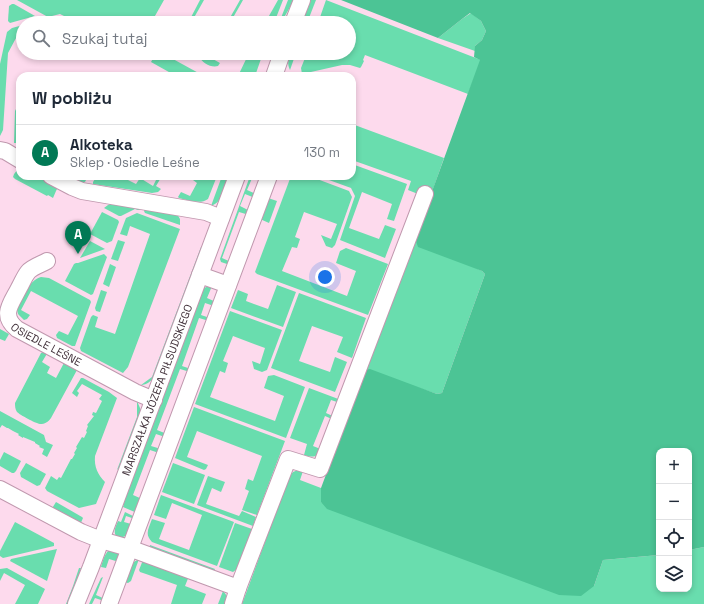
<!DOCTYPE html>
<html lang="pl">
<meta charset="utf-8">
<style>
body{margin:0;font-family:"Space Grotesk",sans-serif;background:#f2f2f3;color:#1f2937}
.controls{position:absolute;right:12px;bottom:12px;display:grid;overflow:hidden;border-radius:8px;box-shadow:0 2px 6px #0003}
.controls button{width:36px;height:36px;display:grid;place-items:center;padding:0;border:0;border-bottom:1px solid #e0e1e3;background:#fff;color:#1f2937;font:20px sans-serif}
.you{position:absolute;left:325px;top:277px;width:14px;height:14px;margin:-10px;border:3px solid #fff;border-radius:50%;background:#1a73e8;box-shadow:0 0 0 6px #1a73e833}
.badge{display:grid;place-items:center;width:26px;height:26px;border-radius:50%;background:#017955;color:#fff;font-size:13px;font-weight:700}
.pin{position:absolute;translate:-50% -33px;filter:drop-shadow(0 1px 2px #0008)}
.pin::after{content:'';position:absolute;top:21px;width:14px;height:12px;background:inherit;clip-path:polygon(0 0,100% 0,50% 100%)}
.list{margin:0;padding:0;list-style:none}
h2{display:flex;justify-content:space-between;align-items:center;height:52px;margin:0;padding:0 16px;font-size:17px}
h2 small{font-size:13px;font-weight:400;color:#747a83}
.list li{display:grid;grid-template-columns:26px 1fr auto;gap:12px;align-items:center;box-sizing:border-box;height:56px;padding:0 16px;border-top:1px solid #e0e1e3}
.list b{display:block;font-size:15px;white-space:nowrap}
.list p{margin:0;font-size:13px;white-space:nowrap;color:#747a83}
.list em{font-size:13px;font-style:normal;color:#747a83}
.icon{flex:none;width:22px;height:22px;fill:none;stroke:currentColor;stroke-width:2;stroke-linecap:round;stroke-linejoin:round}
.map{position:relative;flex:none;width:704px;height:604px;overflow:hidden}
.search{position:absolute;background:#fff;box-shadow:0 2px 6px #0003;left:16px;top:16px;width:340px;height:44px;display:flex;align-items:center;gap:10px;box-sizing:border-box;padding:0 14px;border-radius:22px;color:#747a83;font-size:15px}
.panel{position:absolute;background:#fff;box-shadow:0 2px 6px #0003;left:16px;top:72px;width:340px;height:108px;border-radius:12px}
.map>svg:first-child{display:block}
.green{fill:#69ddae}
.forest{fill:#4cc495}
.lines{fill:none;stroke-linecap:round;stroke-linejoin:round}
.minor-casing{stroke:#c098ae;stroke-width:18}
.minor{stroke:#fff;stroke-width:16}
.labels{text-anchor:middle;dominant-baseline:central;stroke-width:3;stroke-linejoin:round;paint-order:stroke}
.street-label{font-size:11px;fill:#42323b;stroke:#fff}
</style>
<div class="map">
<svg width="704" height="604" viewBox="0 0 704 604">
<rect width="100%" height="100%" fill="#fddaed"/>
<g class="green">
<polygon points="17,0 164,0 151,23 78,23 60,14 48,17"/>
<polygon points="200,0 204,0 191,23 188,23"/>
<polygon points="240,0 243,0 230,23 227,23"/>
<polygon points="278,0 283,0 274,23 265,23"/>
<polygon points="288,0 294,0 281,23 279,23"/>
<polygon points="311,0 316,0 307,23 302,23"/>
<polygon points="326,0 481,60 468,94 365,55 363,60 364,61 361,67 360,68 350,65 342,65 302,74 301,68 307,53 349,53 349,23 318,23"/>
<polygon points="12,4 14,4 35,16 10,23 8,21 9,6"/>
<polygon points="471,13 481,21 486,31 482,40 475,46 475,51 438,38 462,19"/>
<polygon points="23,25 8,53 3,130 0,136 0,64 7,32 12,28"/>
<polygon points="134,53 151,53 147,60"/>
<polygon points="156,53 162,53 204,76 176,76 151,62"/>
<path d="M200 53 209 57 211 53H214L211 58 220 63 218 66C211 68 202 63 199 56Z"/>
<polygon points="249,53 260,53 259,55 262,56 255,76 238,76"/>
<path d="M291 53H296L290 70C287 64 288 59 291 53Z"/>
<polygon points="17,107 20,107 20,147 18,146 18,143 14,143 15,111"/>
<polygon points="352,124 444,158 431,195 418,194 408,190 411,181 352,160"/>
<polygon points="352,164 407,184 394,221 387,219 392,204 362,192 349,228 379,239 385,225 396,229 385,258 340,240 355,196 351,188 318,176 352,176"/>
<path d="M20 169V176H38L53 184 57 189 56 191 53 198 48 195 47 196 15 179 13 177C14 173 16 171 20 169Z"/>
<polygon points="70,176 88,176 85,182 81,182"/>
<polygon points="97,176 123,176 128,179 128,180 136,184 140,178 153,186 158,176 162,176 156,186 161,189 158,192 152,193 93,184 93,182"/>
<path d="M195 176H217L208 199C200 205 188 200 179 198L178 197 181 192 190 196 197 183 193 180Z"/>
<path d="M222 176H229C225 187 223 202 211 206Z"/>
<polygon points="250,176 253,176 247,190 256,194 255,198 245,194 240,206 250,211 249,215 239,212 222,258 231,262 230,265 221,262 220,259"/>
<polygon points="291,176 309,176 349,191 352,197 335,245 332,248 326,246 321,235 331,239 337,224 304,212 295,237 300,239 297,248 292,247 282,271 347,296 356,271 336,263 340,251 346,248 388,264 368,315 257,274 255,272"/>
<polygon points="268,198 277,201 269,223 260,219"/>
<polygon points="112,203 141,207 141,209 138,210 135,209 121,216 119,216 104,208 108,205"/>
<polygon points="145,208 177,214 180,219 180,225 145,213 144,211"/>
<polygon points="102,212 118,220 119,222 112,241 107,243 90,234"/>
<polygon points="137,213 180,229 128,367 123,373 81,351 80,348 91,317 93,315 98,317 95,327 115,334 150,234 130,226 127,236 120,234 126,218"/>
<polygon points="415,238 482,271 485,274 484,277 442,393 437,394 365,370"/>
<polygon points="118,240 125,242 118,261 111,259"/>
<polygon points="90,241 105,249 80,258"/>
<path d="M201 247H202L154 377C151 381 147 385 141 385L152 377Z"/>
<polygon points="104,254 107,257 93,294 91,295 65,281 74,264 76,263 78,263"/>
<polygon points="110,264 116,267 109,287 103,284"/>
<path d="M41 277 49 278 90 300 91 302 75 346H72L57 338 56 335 59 331 68 335 78 316 31 291 21 310 30 315 27 319 24 320 18 314 17 310 18 307C24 296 29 280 41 277Z"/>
<polygon points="277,285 296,292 283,327 231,308 238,290 248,294 246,301 268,309"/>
<polygon points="209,286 212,286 207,298 216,302 214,306 205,303 201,315 210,318 209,321 199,318 182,366 191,369 190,372 180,369 157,430 167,434 165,437 156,434 151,446 161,449 159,453 150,450 133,495 142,499 137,513 123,507 128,486 202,291 204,288"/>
<polygon points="101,290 107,292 100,312 96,311 95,308"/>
<polygon points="299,293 366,318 352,358 337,352 343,337 312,326 299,361 330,372 335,357 347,362 335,392 271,368"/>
<polygon points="230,311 282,330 267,370 262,372 254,369 252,361 260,364 265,348 233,336 223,361 228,363 225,373 220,371 210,397 275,421 284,396 264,388 268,376 274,375 305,387 286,438 195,404"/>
<polygon points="0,329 9,334 5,341 0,339"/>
<path d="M46 351 48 352 42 362 50 367 47 373 56 378 65 361 77 370 51 418C48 422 45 424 40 424 35 423 20 415 17 412 15 409 15 406 15 403L41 353Z"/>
<path d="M81 378H83L109 392 117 398 95 456C94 467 98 475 105 482L96 504 79 508 47 491 45 488 51 476 57 480 59 477 61 478 71 459H72L75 454 74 453 77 448 76 447 82 437 84 438 87 432 86 431 88 426 87 425 94 416 92 415 93 412 96 413 102 401 99 399 102 395 82 384 77 391 79 393 77 397 72 393Z"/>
<path d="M309 388 341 400 340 403 331 400 326 413 335 417 334 420 325 416 313 446 323 450C317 457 313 458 304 455L307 444 290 438Z"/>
<polygon points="137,401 140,408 141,412 120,467 117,470 137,417"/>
<polygon points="194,407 285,441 257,515 242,510 249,491 245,489 248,479 253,481 262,456 197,431 187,457 208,465 206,469 204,470 175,458"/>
<polygon points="0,411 44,435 46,442 53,445 47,457 42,454 44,449 39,447 40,446 35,443 35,442 23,437 23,438 18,435 19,434 13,431 8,428 7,428 2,425 0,428"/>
<polygon points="4,452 21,461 16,471 14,473 12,473 0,466 0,460"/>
<polygon points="26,463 46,474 40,485 37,486 21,477 20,473"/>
<polygon points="173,463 205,475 194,504 162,492"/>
<polygon points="298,470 303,471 300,480 321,488 321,502 594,586 603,560 659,555 659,589 689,589 689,550 704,547 704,604 242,604 289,477 293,472"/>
<polygon points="208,476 225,482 221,492 212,488 206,504 239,516 242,511 256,517 253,526 197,505"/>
<path d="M161 495 234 522 217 566 152 542C144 534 149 528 152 519L165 523 159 539 189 550 202 515 172 503 166 519 154 515Z"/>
<polygon points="56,502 82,517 83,518 80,525 51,510"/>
<path d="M125 512 133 516 132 518 126 516 124 522 131 524 127 535 121 538 116 536C113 531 116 526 118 521L121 522Z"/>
<polygon points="15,522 54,543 54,546 3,558 0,556 0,551"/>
<polygon points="235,523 252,529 237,569 233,572 219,567"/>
<polygon points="150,545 215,569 213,573 149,549"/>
<polygon points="57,549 47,581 10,561 11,559"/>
<path d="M111 549C119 552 119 554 119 562L109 559 106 568 101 567C103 560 105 552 111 549Z"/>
<polygon points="139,559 131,581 128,583 124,582 132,563"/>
<polygon points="143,560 189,576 185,586 206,594 202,604 171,604 177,585 146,574 140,572 139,570"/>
<polygon points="7,568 45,589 38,604 15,604 25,585 4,573 0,581 0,569"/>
<polygon points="79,568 81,568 77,581 68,604 66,604 73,586"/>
<polygon points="103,577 96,595 105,599 104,601 95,598 92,604 89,604 101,578"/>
<path d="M223 591C227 595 228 599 228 604H218Z"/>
</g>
<polygon class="forest" points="341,0 704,0 704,547 689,550 689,451 659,451 659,555 603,560 594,586 581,596 559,595 327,509 321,502 321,488 365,370 370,369 437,394 442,393 484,277 485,274 482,271 418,247 415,238 480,60 474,57 475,46 482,40 486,31 481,21 470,13 462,19 438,38"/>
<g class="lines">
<defs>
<g id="minor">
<polyline points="293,23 302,0"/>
<polyline points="274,76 282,53"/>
<polyline points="0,150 5,151 20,160"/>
<polyline points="51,176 72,187 82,191 206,212 221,218"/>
<path id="s1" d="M47 261C42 264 32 267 28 272 24 277 22 283 19 288 11 304 0 315 17 329L135 392 154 400"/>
<polyline points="200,275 228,285"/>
<polyline points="0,489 81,532 101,540 129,548 238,588 233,604"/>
<polyline points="238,588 288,459 320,469 425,194"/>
<path id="s2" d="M76 604 91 567 237 176"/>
<polyline points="109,604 269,176"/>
</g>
</defs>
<use href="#minor" class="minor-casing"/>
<use href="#minor" class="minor"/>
</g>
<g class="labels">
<g class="street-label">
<text stroke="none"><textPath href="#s1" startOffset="120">OSIEDLE LEŚNE</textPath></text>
<text stroke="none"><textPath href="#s2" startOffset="229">MARSZAŁKA JÓZEFA PIŁSUDSKIEGO</textPath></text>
</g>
</g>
</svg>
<div class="controls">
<button>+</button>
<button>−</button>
<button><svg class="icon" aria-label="locate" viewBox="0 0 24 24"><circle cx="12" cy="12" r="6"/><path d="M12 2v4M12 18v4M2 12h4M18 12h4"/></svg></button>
<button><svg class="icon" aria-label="layers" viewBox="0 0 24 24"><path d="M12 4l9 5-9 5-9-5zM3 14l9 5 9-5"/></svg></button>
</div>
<div class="you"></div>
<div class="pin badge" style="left:78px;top:254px">A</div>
<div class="search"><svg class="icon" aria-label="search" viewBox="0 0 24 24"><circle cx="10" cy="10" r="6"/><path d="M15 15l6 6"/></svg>Szukaj tutaj</div>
<section class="panel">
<h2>W pobliżu<small></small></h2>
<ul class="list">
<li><span class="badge">A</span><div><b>Alkoteka</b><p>Sklep · Osiedle Leśne</p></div><em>130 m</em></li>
</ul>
</section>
</div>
